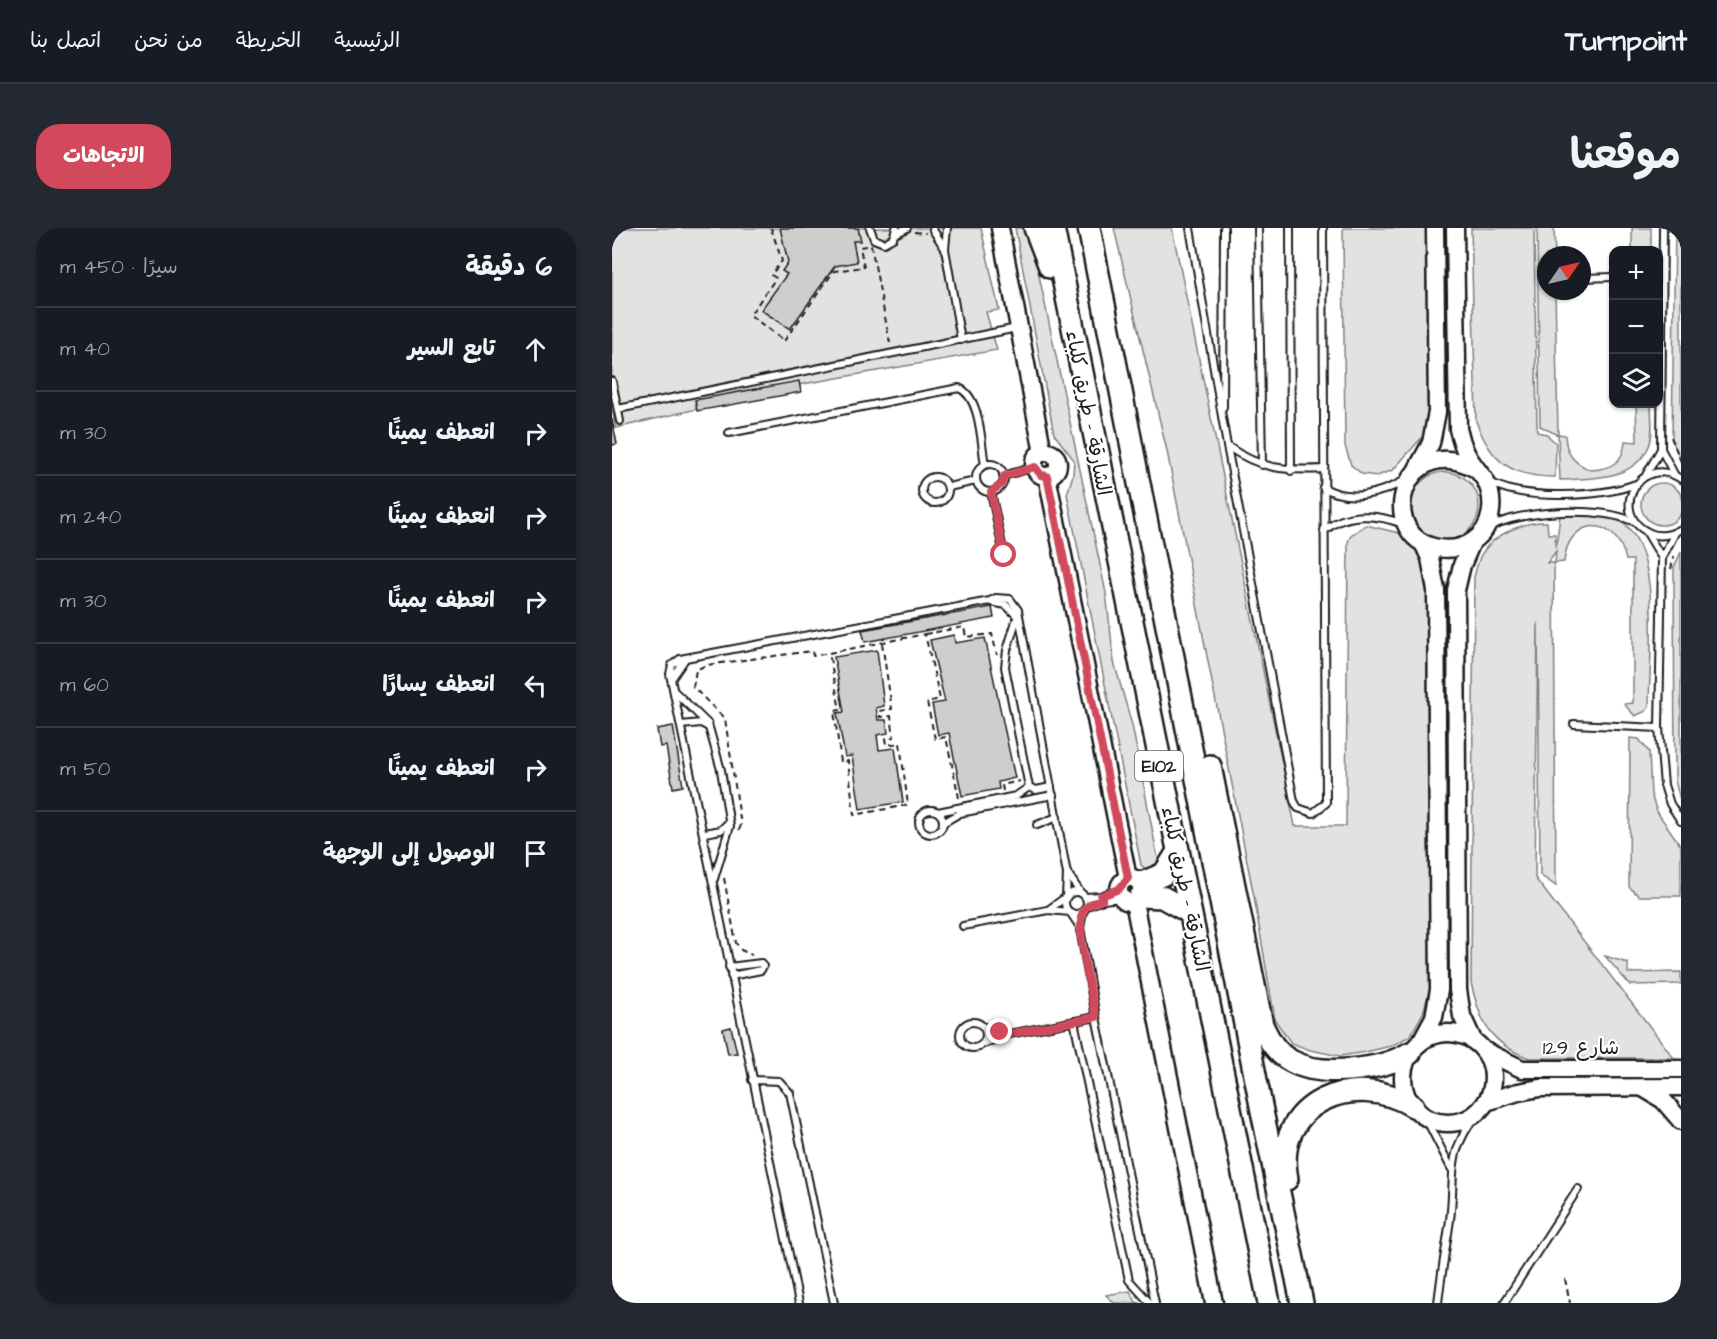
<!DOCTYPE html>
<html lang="ar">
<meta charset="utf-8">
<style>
body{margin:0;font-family:"Architects Daughter","Playpen Sans Arabic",sans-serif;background:#242831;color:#f1f3f6;direction:rtl}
.controls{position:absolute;right:18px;top:18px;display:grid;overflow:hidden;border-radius:12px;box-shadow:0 2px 4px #0004}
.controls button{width:54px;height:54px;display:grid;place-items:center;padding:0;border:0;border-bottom:2px solid #363941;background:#171b24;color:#f1f3f6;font:30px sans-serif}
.compass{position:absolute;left:925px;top:18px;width:54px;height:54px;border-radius:50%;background:#171b24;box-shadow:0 2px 4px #0004;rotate:56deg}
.stop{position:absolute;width:18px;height:18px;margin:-14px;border:4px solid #d1495b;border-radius:50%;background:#fff}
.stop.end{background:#d1495b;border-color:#fff;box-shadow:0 2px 6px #0008}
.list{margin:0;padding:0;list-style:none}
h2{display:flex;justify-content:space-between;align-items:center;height:78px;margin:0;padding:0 24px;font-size:26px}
h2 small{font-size:20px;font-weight:400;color:#9ea1a6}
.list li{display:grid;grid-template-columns:39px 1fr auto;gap:18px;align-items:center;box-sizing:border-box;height:84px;padding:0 24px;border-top:2px solid #363941}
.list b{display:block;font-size:22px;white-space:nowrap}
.list em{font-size:20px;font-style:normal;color:#9ea1a6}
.icon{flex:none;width:33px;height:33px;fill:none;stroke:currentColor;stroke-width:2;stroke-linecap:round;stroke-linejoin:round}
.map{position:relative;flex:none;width:1069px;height:1075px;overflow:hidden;direction:ltr;border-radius:24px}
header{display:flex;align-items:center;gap:36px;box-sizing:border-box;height:84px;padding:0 30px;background:#171b24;border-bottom:2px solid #363941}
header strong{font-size:28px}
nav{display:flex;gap:33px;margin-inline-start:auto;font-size:21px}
.intro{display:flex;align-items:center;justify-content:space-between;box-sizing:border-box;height:144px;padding:0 36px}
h1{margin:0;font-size:42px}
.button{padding:15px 27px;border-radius:24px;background:#d1495b;color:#fff;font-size:21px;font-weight:700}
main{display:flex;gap:36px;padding:0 36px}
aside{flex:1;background:#171b24;border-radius:24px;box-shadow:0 2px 4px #0004}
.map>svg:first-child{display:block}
.green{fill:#e2e2e2;stroke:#7f7f7f;stroke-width:1.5}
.building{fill:#cecece;stroke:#1c1c1c;stroke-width:1.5}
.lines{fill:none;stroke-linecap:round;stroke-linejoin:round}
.lane-casing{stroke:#1c1c1c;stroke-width:10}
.secondary-casing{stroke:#1c1c1c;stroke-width:21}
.highway-casing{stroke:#1c1c1c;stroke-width:26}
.path{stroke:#1c1c1c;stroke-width:2;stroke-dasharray:6 4.5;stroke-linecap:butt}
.lane{stroke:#fff;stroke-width:6}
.secondary{stroke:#fff;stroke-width:16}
.highway{stroke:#fff;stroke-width:21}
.route{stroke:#d1495b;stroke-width:8}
.labels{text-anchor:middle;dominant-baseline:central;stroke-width:4.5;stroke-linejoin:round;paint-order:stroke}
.shield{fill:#fff;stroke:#606060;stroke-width:1.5}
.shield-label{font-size:18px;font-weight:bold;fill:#1c1c1c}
.street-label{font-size:20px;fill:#1c1c1c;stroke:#fff}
</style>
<header>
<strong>Turnpoint</strong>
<nav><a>الرئيسية</a><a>الخريطة</a><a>من نحن</a><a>اتصل بنا</a></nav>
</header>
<div class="intro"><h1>موقعنا</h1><a class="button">الاتجاهات</a></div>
<main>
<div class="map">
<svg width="1069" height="1075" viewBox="0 0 1069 1075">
<rect width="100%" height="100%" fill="#fff"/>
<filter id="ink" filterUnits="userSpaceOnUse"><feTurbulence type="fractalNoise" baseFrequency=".0167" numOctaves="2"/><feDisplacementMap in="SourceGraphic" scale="12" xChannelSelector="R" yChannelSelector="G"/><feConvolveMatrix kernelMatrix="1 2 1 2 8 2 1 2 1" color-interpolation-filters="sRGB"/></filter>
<g filter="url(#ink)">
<g class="green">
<polygon points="0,0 369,0 387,82 374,84 385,122 191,156 4,200 0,182"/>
<polygon points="403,0 417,0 494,365 502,434 520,497 546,631 545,639 535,642 529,637 455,266 461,247 462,232 442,206"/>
<polygon points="502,0 560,0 683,598 734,598 736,314 739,307 754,297 791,306 800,317 810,330 820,378 818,760 811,785 798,808 779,818 754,824 728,828 698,822 679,815 663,792 642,669 555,223"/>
<polygon points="731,0 816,0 819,176 813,206 781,242 765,248 750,246 739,237 733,218"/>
<path d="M859 0H922L925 204 934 206 944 215 943 249C899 249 879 234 864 193Z"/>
<path d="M925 0H942L943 27H934V63H943L946 206 953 207C954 226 961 235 979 242 999 241 1012 234 1013 213L1025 214 1024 176H1039C1039 189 1042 206 1037 218 1022 253 979 250 948 252L946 207 928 198Z"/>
<rect x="1020" y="0" width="19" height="22"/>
<polygon points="1063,0 1069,0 1069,232 1060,212"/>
<circle cx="833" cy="278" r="34"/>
<circle cx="1050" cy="276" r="21"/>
<path d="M948 288C961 288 998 286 1007 292 1052 319 1037 432 1037 478L1034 483 1023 488 1012 476 1021 475V332H1014C1004 286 956 288 952 334L943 335 944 323 935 335H942L944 658 928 647 926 394 923 650 1062 830H917C877 815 868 794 859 755L862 349C864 342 866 333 869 327 881 306 913 293 935 294L936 306H943L944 319Z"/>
<polygon points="1069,324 1069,575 1063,553 1062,339"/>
<polygon points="1018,510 1027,511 1037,524 1039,566 1045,584 1069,618 1069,668 1027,668 1017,659"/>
<polygon points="993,728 1016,735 1016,745 1069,744 1069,756 1018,757"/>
<polygon points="518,1063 524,1074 528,1075 502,1075 494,1067"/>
</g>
<g class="building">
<polygon points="168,0 246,0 249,13 241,13 245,34 223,38 178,101 149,82 175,46 170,43 176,34"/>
<polygon points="187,153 189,164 85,183 83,172"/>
<polygon points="0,191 5,216 0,217"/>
<polygon points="380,379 382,390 253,414 250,402"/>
<polygon points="342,407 343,415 373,410 403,550 386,554 387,561 350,568 337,505 326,507 320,476 333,474 318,412"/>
<polygon points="265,422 272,478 264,480 266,492 274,492 276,505 265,507 267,522 283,520 291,574 248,581 240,528 233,529 225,485 232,484 222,429"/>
<polygon points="61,498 71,558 61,560 54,518 48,519 45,501"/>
<polygon points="119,799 125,825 116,826 111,801"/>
</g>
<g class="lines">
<defs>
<g id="lane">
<polyline points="258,0 262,11 272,15 281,10 284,0"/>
<polyline points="335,0 333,21 349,112"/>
<polyline points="578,0 615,218 682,573 686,580 701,585 714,575 711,0"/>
<polyline points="646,0 650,237"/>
<polyline points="678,0 679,243"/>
<polyline points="321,2 332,19"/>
<polyline points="283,6 295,0"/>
<polyline points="970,50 1002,49"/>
<polyline points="0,153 8,193"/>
<polyline points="611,179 612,0"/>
<polyline points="6,181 405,100"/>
<path d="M117 205 347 160C369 169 369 216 373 237"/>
<path d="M615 218C648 241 672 243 712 241"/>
<polyline points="1049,221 1062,246"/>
<circle cx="378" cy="250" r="14"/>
<polyline points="1034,247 1049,221 1051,0"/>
<polyline points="391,248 423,239"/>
<circle cx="323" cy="262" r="13"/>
<path d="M1069 251C1027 224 995 287 1038 305 1049 310 1059 307 1069 301"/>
<path d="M878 254C911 273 989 269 1024 256"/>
<polyline points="336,259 364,253"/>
<path d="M711 259C736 275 768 266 792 253"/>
<polyline points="379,264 392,327"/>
<path d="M879 298C915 282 986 278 1023 294"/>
<path d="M712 303C734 283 765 286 791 296"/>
<polyline points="1035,305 1050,330"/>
<polyline points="1063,305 1050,330 1047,500 1052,557 1058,576 1069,593"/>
<polyline points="379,374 394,377 405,388"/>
<polyline points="405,390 395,422 393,439 417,559 424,562 439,559"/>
<polyline points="60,450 73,431"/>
<polyline points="63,464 96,496 109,542 118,598 102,651"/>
<polyline points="962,496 1047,500"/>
<polyline points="69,497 89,495 96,499"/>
<circle cx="319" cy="594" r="12"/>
<polyline points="326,584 404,568 417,559"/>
<polyline points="331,595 348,585 441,567"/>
<polyline points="425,597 445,589"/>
<polyline points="93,605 109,602 117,594"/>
<polyline points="456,646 468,664"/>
<circle cx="464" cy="675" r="11"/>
<polyline points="474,669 489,668 507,661"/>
<polyline points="475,678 491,672 509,670"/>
<polyline points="471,683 468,700 484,789 543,1075"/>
<polyline points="351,698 436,682 458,684 468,699"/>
<polyline points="117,739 149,735 151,738 149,742 119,748"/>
<polyline points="462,793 517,1052 538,1075"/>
<circle cx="361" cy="807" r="13"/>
<polyline points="372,799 393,805"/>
<polyline points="371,816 397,806 484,789"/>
<polyline points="140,852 167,853 178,865 222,1075"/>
<polyline points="813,889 839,940"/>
<polyline points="187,1075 58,446 60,437 68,431 378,373 384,370 398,371 406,382 455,646 454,669 436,682"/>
<path d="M826 1075C829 1047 834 1020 838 992 844 945 833 929 864 887"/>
<polyline points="892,1075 966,961"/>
</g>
<g id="secondary">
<polyline points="388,0 431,225"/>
<path d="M843 0 846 201C849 211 851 221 857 230 862 238 868 245 873 252 884 272 881 300 861 313 851 320 838 322 826 320 761 309 791 200 864 241"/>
<circle cx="434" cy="236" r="12"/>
<polyline points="805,241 819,215 825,184 823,0"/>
<polyline points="435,248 516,650"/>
<polyline points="860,314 850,337 844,362 846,762 850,788 861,812"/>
<circle cx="519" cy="662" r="12"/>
<polyline points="522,674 602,1075"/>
<circle cx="836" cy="850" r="45"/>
<polyline points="809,813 822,789 827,762 824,362 818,330 811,315"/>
<polyline points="873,823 910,841 1069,841"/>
<polyline points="1031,860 1051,872 1069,893"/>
<polyline points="874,874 906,864 928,860 1069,859"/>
</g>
<g id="highway">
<polyline points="423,0 438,39"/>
<polyline points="441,0 657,1075"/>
<polyline points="477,0 650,883 690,1075"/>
<path d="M598 538 650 797C657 812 664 825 679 833 709 850 770 842 798 825"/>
<polyline points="530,655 552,646 565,625"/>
<polyline points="529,668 550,669 577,684"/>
<path d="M675 951C660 874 742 842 801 878"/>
</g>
</defs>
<use href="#lane" class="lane-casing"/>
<use href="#secondary" class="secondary-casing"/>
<use href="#highway" class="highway-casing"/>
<g class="path">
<polyline points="159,0 170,33 159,47 164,50 138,87 172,113 222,43 252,39 248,19 259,17 278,115"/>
<polyline points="302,4 314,5"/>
<polyline points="1059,209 1069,234"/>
<polyline points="1059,341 1062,328"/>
<polyline points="313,406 352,399 354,409 380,406 385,427"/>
<polyline points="270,415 280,481 267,483 268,489 279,488 282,509 274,510 275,517 288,515 296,577 242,587 236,533 229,534 222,483 228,482 217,425 313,406 328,471 315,474 323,511 334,509 347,570"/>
<polyline points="391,563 390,557 408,553"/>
<polyline points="127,602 129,597 113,491 81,459 84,442 94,437 200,423 201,428 217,425"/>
<polyline points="112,650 124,715 129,722 140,727"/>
<polyline points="953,1051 958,1075"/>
</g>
<use href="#lane" class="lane"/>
<use href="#secondary" class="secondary"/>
<use href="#highway" class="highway"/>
</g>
</g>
<g class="lines" filter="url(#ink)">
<path class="route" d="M388 804 397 806 484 789C480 768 463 700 471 683 475 676 483 674 490 672L489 668 507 661 516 650 435 248 429 247 423 239 392 248 390 256 379 264 392 327"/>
</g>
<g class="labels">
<rect class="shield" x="523" y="523" width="48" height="30" rx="4.5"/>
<g class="shield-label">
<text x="547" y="538">E102</text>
</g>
<g class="street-label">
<text transform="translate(476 185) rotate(79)">الشارقة - طريق كلباء</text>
<text transform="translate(573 661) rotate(78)">الشارقة - طريق كلباء</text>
<text x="969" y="820">شارع 129</text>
</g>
</g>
</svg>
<div class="controls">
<button>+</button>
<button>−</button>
<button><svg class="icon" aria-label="layers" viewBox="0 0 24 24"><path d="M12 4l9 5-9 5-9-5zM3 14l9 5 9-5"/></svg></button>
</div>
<svg class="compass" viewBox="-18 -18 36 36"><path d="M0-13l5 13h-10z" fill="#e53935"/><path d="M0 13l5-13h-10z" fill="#9ea1a6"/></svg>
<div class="stop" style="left:392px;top:327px"></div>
<div class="stop end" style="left:388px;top:804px"></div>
</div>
<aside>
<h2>6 دقيقة<small>سيرًا · 450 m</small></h2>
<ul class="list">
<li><svg class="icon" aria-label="ahead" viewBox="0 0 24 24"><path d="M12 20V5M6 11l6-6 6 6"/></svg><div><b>تابع السير</b></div><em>40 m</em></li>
<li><svg class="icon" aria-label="right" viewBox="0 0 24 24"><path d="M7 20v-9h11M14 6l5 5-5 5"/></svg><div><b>انعطف يمينًا</b></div><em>30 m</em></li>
<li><svg class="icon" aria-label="right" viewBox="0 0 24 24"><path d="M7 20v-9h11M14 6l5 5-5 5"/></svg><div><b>انعطف يمينًا</b></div><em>240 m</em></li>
<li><svg class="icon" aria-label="right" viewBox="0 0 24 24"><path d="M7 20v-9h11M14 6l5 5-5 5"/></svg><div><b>انعطف يمينًا</b></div><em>30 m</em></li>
<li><svg class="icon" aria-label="left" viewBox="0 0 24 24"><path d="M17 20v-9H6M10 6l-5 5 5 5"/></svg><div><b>انعطف يسارًا</b></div><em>60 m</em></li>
<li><svg class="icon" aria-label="right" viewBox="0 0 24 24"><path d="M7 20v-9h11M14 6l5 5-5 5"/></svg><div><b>انعطف يمينًا</b></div><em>50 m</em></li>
<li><svg class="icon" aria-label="arrive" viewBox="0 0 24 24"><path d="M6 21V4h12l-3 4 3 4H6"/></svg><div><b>الوصول إلى الوجهة</b></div></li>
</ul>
</aside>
</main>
